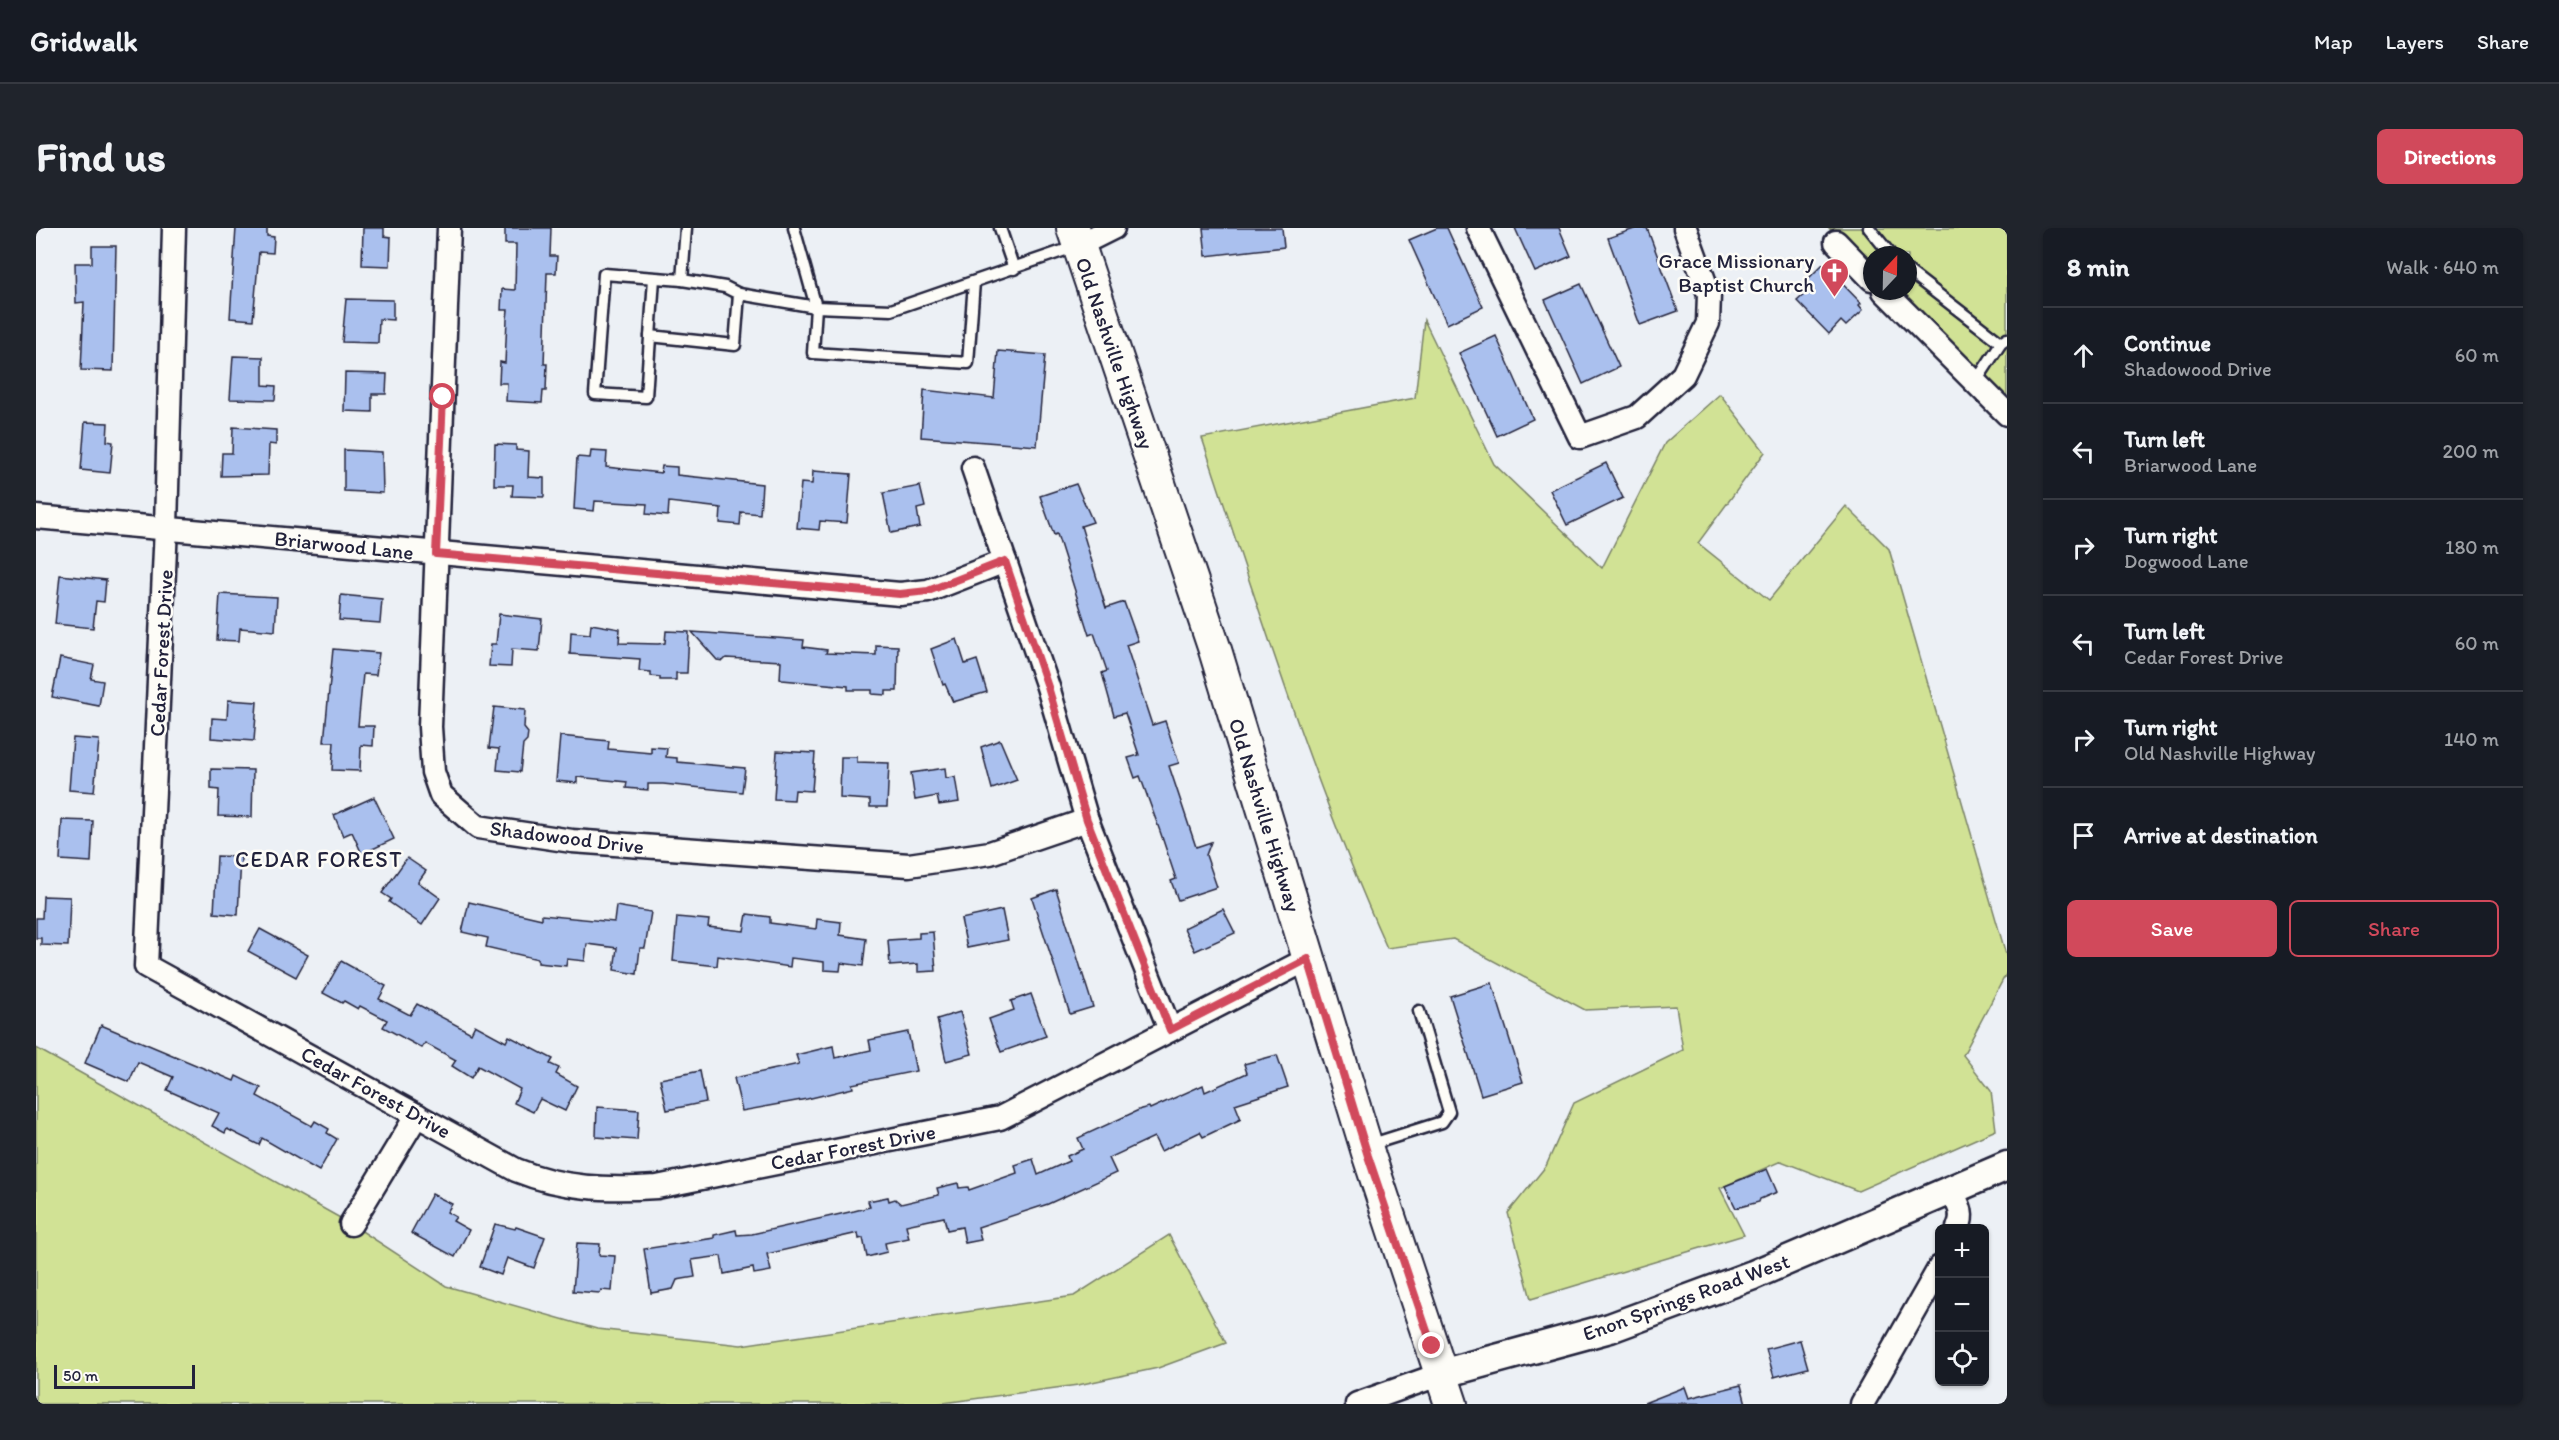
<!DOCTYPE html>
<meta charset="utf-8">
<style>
body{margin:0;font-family:Itim,sans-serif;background:#20242c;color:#f1f3f6}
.controls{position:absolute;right:18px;bottom:18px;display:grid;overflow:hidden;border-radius:9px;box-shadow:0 2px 4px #0004}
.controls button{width:54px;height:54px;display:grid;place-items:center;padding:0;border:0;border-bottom:2px solid #363941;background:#171b24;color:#f1f3f6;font:30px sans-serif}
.compass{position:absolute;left:1827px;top:18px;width:54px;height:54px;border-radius:50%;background:#171b24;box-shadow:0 2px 4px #0004;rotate:22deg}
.scale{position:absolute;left:18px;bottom:15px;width:141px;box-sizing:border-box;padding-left:6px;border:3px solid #22223b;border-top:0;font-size:16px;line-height:21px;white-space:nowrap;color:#22223b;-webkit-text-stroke:4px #fdfcf7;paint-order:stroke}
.stop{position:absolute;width:18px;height:18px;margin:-14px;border:4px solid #d1495b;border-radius:50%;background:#fff}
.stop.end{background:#d1495b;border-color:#fff;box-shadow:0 2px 6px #0008}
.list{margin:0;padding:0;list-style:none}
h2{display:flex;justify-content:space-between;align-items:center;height:78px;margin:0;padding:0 24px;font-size:26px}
h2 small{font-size:20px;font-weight:400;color:#9ea1a6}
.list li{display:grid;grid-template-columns:39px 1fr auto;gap:18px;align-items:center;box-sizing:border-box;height:96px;padding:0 24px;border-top:2px solid #363941}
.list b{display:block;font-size:22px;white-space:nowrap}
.list p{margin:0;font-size:20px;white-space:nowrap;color:#9ea1a6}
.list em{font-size:20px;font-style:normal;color:#9ea1a6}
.actions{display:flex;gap:12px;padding:18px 24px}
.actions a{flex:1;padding:14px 0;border:2px solid #d1495b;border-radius:9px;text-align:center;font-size:21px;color:#d1495b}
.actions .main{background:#d1495b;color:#fff}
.icon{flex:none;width:33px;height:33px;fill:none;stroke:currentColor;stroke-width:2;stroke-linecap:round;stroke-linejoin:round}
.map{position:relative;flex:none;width:1971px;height:1176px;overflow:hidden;border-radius:9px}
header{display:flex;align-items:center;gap:36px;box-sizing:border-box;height:84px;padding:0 30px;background:#171b24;border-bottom:2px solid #363941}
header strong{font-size:28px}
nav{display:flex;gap:33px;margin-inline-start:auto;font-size:21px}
.intro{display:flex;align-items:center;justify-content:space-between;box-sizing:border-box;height:144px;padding:0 36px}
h1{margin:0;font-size:42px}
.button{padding:15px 27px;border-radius:9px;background:#d1495b;color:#fff;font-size:21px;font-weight:700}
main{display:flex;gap:36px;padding:0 36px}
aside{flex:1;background:#171b24;border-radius:9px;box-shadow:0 2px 4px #0004}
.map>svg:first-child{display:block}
.green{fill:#d1e295;stroke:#7a8268;stroke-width:1.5}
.building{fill:#aac0ee;stroke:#22223b;stroke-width:1.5}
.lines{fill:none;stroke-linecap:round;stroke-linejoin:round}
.service-casing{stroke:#22223b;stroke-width:15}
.minor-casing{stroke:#22223b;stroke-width:27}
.tertiary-casing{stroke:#22223b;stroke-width:33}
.secondary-casing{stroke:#22223b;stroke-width:36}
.service{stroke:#fdfcf7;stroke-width:10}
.minor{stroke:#fdfcf7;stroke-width:22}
.tertiary{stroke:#fdfcf7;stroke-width:28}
.secondary{stroke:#fdfcf7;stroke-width:32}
.route{stroke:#d1495b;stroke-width:8}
.labels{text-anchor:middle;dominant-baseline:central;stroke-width:5;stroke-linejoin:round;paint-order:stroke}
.poi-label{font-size:21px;fill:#22223b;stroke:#fdfcf7;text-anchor:end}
.street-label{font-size:21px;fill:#22223b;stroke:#fdfcf7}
.neighbourhood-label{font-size:22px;letter-spacing:1.5px;fill:#22223b;stroke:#fdfcf7}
</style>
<header>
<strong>Gridwalk</strong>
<nav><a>Map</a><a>Layers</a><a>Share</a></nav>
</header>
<div class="intro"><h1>Find us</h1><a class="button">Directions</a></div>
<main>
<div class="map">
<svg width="1971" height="1176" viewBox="0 0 1971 1176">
<rect width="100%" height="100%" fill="#ecf0f5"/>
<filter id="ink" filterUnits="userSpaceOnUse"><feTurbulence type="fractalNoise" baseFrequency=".0167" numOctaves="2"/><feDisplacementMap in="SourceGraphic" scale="12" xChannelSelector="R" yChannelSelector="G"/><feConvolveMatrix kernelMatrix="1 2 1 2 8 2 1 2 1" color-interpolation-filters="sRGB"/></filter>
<g filter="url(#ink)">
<g class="green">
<polygon points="1793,0 1971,0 1971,176 1857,63 1872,63 1872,27 1836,27 1836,43"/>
<path d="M1388 92 1458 236 1566 340 1629 215 1684 166 1729 224 1662 315 1733 372 1810 278 1853 321 1971 730V744L1927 827 1955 863 1960 902 1822 963 1745 933 1684 960 1708 1007 1495 1071 1472 985 1510 938 1538 875 1647 822 1640 778 1549 782 1417 711 1351 720C1277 556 1223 381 1166 210L1379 170Z"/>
<polygon points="0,820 315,996 410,1058 561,1101 705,1117 1038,1068 1133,1007 1190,1115 1122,1140 1042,1157 900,1176 0,1176"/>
</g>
<g class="building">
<polygon points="200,0 231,0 231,8 238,9 237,25 223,24 217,92 194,90"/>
<polygon points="327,0 348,0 348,8 355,9 354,38 326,37"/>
<polygon points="469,0 515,0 514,28 521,28 520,45 511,45 508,136 511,136 510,163 507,163 506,175 470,173 471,155 463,155 464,134 469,135 471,91 472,82 465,82 466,61 479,62 480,16 469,16"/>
<polygon points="1167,0 1246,0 1248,19 1170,28"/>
<polygon points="1401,0 1411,0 1447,79 1411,96 1373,12"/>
<polygon points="1479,0 1523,0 1535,28 1499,44"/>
<polygon points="1601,0 1611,0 1642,83 1604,97 1572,10"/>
<polygon points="56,18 80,18 77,143 45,142 48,74 40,75 39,35 56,35"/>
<polygon points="1787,36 1825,75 1823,77 1827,82 1810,98 1805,93 1793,106 1761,73 1773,62 1767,56"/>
<polygon points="1545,56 1583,139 1547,156 1509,72"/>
<polygon points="310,71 357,72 357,92 343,91 342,115 306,114"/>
<polygon points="1460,108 1497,191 1461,208 1423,125"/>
<polygon points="962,123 1009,127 1001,218 885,209 888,162 958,170"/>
<polygon points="197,128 227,129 227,157 240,158 239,172 194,171"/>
<polygon points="309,145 351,146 350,166 336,166 336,184 308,183"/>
<polygon points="49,194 72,195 71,213 77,214 74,245 45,242"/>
<polygon points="197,199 240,202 240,217 233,216 232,247 185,248 186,225 196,225"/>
<polygon points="459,216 480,217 480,222 493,223 492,249 508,250 508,269 476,268 477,257 458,257"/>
<polygon points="308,222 346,224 347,265 308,263"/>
<polygon points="555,223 571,224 570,239 625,245 626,238 641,239 641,247 726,256 724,286 705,284 704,297 684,295 685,280 633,274 632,288 610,286 611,276 559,273 558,283 538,281 541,229 554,230"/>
<polygon points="1570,235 1587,270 1531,297 1514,262"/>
<polygon points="777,243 815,246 811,295 784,293 783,302 761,300 765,255 776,256"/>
<polygon points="1040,256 1057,294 1045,298 1070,380 1088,374 1102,413 1090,417 1116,497 1129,493 1143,535 1133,538 1160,619 1175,614 1170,627 1181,659 1142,672 1135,653 1140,651 1125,606 1104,548 1099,550 1092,530 1103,527 1089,485 1078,488 1066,445 1071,443 1058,405 1053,407 1021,306 1018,307 1004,268"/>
<polygon points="884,258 889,279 881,281 884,299 855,305 847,265"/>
<polygon points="24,347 70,352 68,374 60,373 57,400 19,396"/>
<polygon points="184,366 241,369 239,403 204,400 203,413 181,412"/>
<polygon points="305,367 346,371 344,395 303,392"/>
<polygon points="463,386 506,391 503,423 476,421 475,439 453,438 455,416 460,416"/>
<polygon points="555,396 584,401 583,415 622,416 629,415 630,403 653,404 651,445 640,445 640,452 624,452 624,449 615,448 615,444 603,443 604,431 534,426 535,404 554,406"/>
<polygon points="656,404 768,412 767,419 791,422 790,425 840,427 840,417 862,418 861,463 850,463 850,467 836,466 836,462 812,462 812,458 746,452 744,451 745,433 690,430 687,433 681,432"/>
<polygon points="921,411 929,436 941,432 951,464 917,474 909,456 907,457 895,421"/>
<polygon points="297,421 343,425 340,447 327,446 322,498 338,498 337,518 325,517 324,543 296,542 298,514 288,514"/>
<polygon points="24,430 58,437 55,451 67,453 63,478 16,469"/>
<polygon points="192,472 221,474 218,513 175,510 176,490 191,491"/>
<polygon points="458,479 489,482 488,500 492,505 491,513 487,517 484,544 461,542 463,521 453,520"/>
<polygon points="524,508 573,513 572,521 615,525 615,519 631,520 630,529 641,530 641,534 709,540 706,564 627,556 612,556 612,562 590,560 591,554 541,549 541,555 520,553"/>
<polygon points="37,510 63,512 58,564 33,562"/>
<polygon points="964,512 981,552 956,561 945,519"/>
<polygon points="741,523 779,525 776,563 759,562 758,572 738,571"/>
<polygon points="805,529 821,529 821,534 853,535 851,579 834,579 834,572 804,570"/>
<polygon points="909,540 910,550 919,549 923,574 903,577 901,568 879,572 875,545"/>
<polygon points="175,541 217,542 216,589 182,588 183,562 175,561"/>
<polygon points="338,569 358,611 326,626 316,604 307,608 298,587"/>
<polygon points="26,592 57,593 55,634 24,632"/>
<polygon points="181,628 205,629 202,687 178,685"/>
<polygon points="371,630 390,643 382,654 404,670 386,697 353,674 355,671 346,665"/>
<polygon points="1020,661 1057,779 1034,786 996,670"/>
<polygon points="7,668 34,669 32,718 5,717 5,710 0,710 0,690 6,690"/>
<polygon points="433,674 506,691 506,687 578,694 580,678 615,684 609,720 604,720 601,746 578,742 581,720 551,716 549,733 531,731 530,738 502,735 502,731 450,719 452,710 426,704"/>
<polygon points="1187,681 1199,705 1159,723 1148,700"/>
<polygon points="966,682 972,712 931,720 925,691"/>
<polygon points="711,686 734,689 734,695 780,701 781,691 805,694 804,707 830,711 827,738 805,735 804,743 788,742 788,734 755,730 754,739 682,728 681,738 637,733 641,689 673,692 672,699 708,703"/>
<polygon points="224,701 272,727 260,749 212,723"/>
<polygon points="897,704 900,743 882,744 882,736 854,738 852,712 883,710 883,705"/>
<polygon points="305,733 350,758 343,771 374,787 381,776 435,805 439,797 470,814 473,808 517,831 514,836 523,840 520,846 541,858 529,883 504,871 497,884 478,875 484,861 442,838 435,850 416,838 420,832 389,815 386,820 347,799 351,792 324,778 322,781 308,773 306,775 287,765"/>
<polygon points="1456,755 1487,854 1445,867 1414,768"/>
<polygon points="995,766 1010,808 965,824 953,791 978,782 975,773"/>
<polygon points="924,784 936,826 910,833 901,791"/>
<polygon points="65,797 198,853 200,848 225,860 221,868 276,898 279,893 293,901 291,905 301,911 283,943 226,910 223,917 191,901 189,905 176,898 183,885 131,862 137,849 102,834 93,854 49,835"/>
<polygon points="872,804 880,843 816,856 817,860 771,871 706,883 698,850 763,836 760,827 797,818 799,830 835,822 833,812"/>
<polygon points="1241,827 1252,859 1199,876 1205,891 1167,909 1164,904 1125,923 1118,909 1073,930 1080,945 1012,976 942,999 945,1012 929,1015 926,999 911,1002 908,989 870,997 873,1010 849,1015 851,1024 831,1029 827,1010 823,1011 822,1005 731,1026 735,1043 718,1046 717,1040 688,1046 685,1028 656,1032 659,1049 641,1052 637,1061 615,1065 608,1021 678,1010 678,1007 700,1002 701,1007 716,1006 818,983 834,979 832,973 852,969 853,973 859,971 865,976 903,967 901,960 922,955 923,960 932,959 933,962 981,945 979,937 997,931 1002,947 1033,933 1031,928 1047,921 1042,910 1105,881 1113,879 1114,881 1167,857 1169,864 1211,845 1208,836"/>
<polygon points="664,843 670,874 631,882 624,851"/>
<polygon points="561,879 603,882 601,912 560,909"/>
<polygon points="1731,941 1741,964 1724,971 1723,974 1700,980 1689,958"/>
<polygon points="396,966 416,976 411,984 420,989 417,993 433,1002 419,1029 375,1005"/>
<polygon points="459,996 479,1001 480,999 509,1009 498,1040 471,1030 465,1047 444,1039"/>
<polygon points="541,1015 564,1016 563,1027 579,1028 576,1063 565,1062 564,1065 537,1063"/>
<polygon points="1764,1112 1772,1140 1738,1149 1730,1121"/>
<polygon points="1705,1157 1710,1176 1608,1175 1649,1159 1653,1170"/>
</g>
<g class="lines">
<defs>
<g id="service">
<polyline points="650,0 646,52 689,59 703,66 780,79 777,125 932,135 938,54"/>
<polyline points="758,0 780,79 855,82 1041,18"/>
<polyline points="964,0 978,41"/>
<polyline points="1833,0 1855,27"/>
<polyline points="1872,43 1965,115"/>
<polyline points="618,50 610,169 559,166 568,46 646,52"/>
<polyline points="614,108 699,117 703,66"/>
<polyline points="1939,155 1965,115 1971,111"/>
<polyline points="1333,917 1406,894 1413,884 1383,783"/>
</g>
<g id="minor">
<path d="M138 0 130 299 110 738 480 942C527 961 571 962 621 959L964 890 1272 731"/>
<polyline points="413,0 394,499 397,544 405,567 442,599 536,613 873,637 954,625 1051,592"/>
<polyline points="1442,0 1544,209 1601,189 1647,147 1672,95 1673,66 1649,0"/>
<polyline points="1800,14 1836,51"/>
<polyline points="1043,17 1077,0"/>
<polyline points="1848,63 1971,186"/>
<polyline points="937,240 1012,459 1051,592 1134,802"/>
<polyline points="0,289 864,366 892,363 969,333"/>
<path d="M1915 962C1922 976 1929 985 1922 1000"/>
<polyline points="315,996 381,887"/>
<polyline points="1321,1176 1405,1146"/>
<polyline points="1826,1176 1904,1039"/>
</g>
<polyline id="tertiary" points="1405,1146 1574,1100 1717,1047 1971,938"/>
<polyline id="secondary" points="1037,0 1179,422 1333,928 1415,1176"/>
</defs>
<use href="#service" class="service-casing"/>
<use href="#minor" class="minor-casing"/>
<use href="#tertiary" class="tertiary-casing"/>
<use href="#secondary" class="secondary-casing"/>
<use href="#service" class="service"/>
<use href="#minor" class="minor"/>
<use href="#tertiary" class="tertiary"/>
<use href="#secondary" class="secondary"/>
</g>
</g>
<g class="lines" filter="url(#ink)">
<polyline class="route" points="407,169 400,326 864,366 892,363 969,333 1012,459 1051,592 1134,802 1272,731 1332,928 1396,1118"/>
</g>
<defs>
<symbol id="church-pin" viewBox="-11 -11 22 30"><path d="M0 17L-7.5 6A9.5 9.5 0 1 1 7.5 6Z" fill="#d1495b" stroke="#fdfcf7"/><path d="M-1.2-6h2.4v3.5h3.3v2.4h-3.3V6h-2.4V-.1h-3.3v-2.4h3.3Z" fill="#fff"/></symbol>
</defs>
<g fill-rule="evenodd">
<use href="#church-pin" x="1782" y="28" width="33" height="45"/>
</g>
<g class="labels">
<g class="poi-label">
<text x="1778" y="32">Grace Missionary<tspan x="1778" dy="24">Baptist Church</tspan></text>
</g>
<g class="street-label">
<text transform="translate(1079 125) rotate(71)">Old Nashville Highway</text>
<text transform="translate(308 317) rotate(6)">Briarwood Lane</text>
<text transform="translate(125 425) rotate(-87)">Cedar Forest Drive</text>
<text transform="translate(1229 587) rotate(73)">Old Nashville Highway</text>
<text transform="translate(531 609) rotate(7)">Shadowood Drive</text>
<text transform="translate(340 864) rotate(29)">Cedar Forest Drive</text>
<text transform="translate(817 919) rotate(-11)">Cedar Forest Drive</text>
<text transform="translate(1650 1069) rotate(-20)">Enon Springs Road West</text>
</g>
<g class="neighbourhood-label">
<text x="283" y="631">CEDAR FOREST</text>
</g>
</g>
</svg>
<div class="controls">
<button>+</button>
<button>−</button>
<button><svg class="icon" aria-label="locate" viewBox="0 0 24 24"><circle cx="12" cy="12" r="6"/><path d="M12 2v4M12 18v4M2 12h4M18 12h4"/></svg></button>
</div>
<svg class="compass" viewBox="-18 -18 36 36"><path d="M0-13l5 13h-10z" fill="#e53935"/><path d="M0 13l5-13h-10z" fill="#9ea1a6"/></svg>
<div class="scale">50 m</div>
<div class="stop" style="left:407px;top:169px"></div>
<div class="stop end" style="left:1396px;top:1118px"></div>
</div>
<aside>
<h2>8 min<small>Walk · 640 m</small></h2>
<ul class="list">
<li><svg class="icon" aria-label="ahead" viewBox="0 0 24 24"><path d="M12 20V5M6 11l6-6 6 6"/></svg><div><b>Continue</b><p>Shadowood Drive</p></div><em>60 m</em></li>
<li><svg class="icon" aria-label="left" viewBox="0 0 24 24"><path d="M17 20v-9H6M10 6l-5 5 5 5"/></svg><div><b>Turn left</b><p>Briarwood Lane</p></div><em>200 m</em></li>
<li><svg class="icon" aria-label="right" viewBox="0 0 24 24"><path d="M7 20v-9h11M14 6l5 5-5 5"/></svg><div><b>Turn right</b><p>Dogwood Lane</p></div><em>180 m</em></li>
<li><svg class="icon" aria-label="left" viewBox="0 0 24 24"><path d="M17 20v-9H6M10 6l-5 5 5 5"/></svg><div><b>Turn left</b><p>Cedar Forest Drive</p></div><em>60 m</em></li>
<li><svg class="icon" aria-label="right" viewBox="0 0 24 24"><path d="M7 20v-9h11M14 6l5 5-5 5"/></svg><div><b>Turn right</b><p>Old Nashville Highway</p></div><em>140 m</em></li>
<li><svg class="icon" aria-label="arrive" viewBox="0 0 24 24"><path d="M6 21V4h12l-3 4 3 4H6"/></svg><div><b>Arrive at destination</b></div></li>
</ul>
<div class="actions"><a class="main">Save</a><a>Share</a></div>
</aside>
</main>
